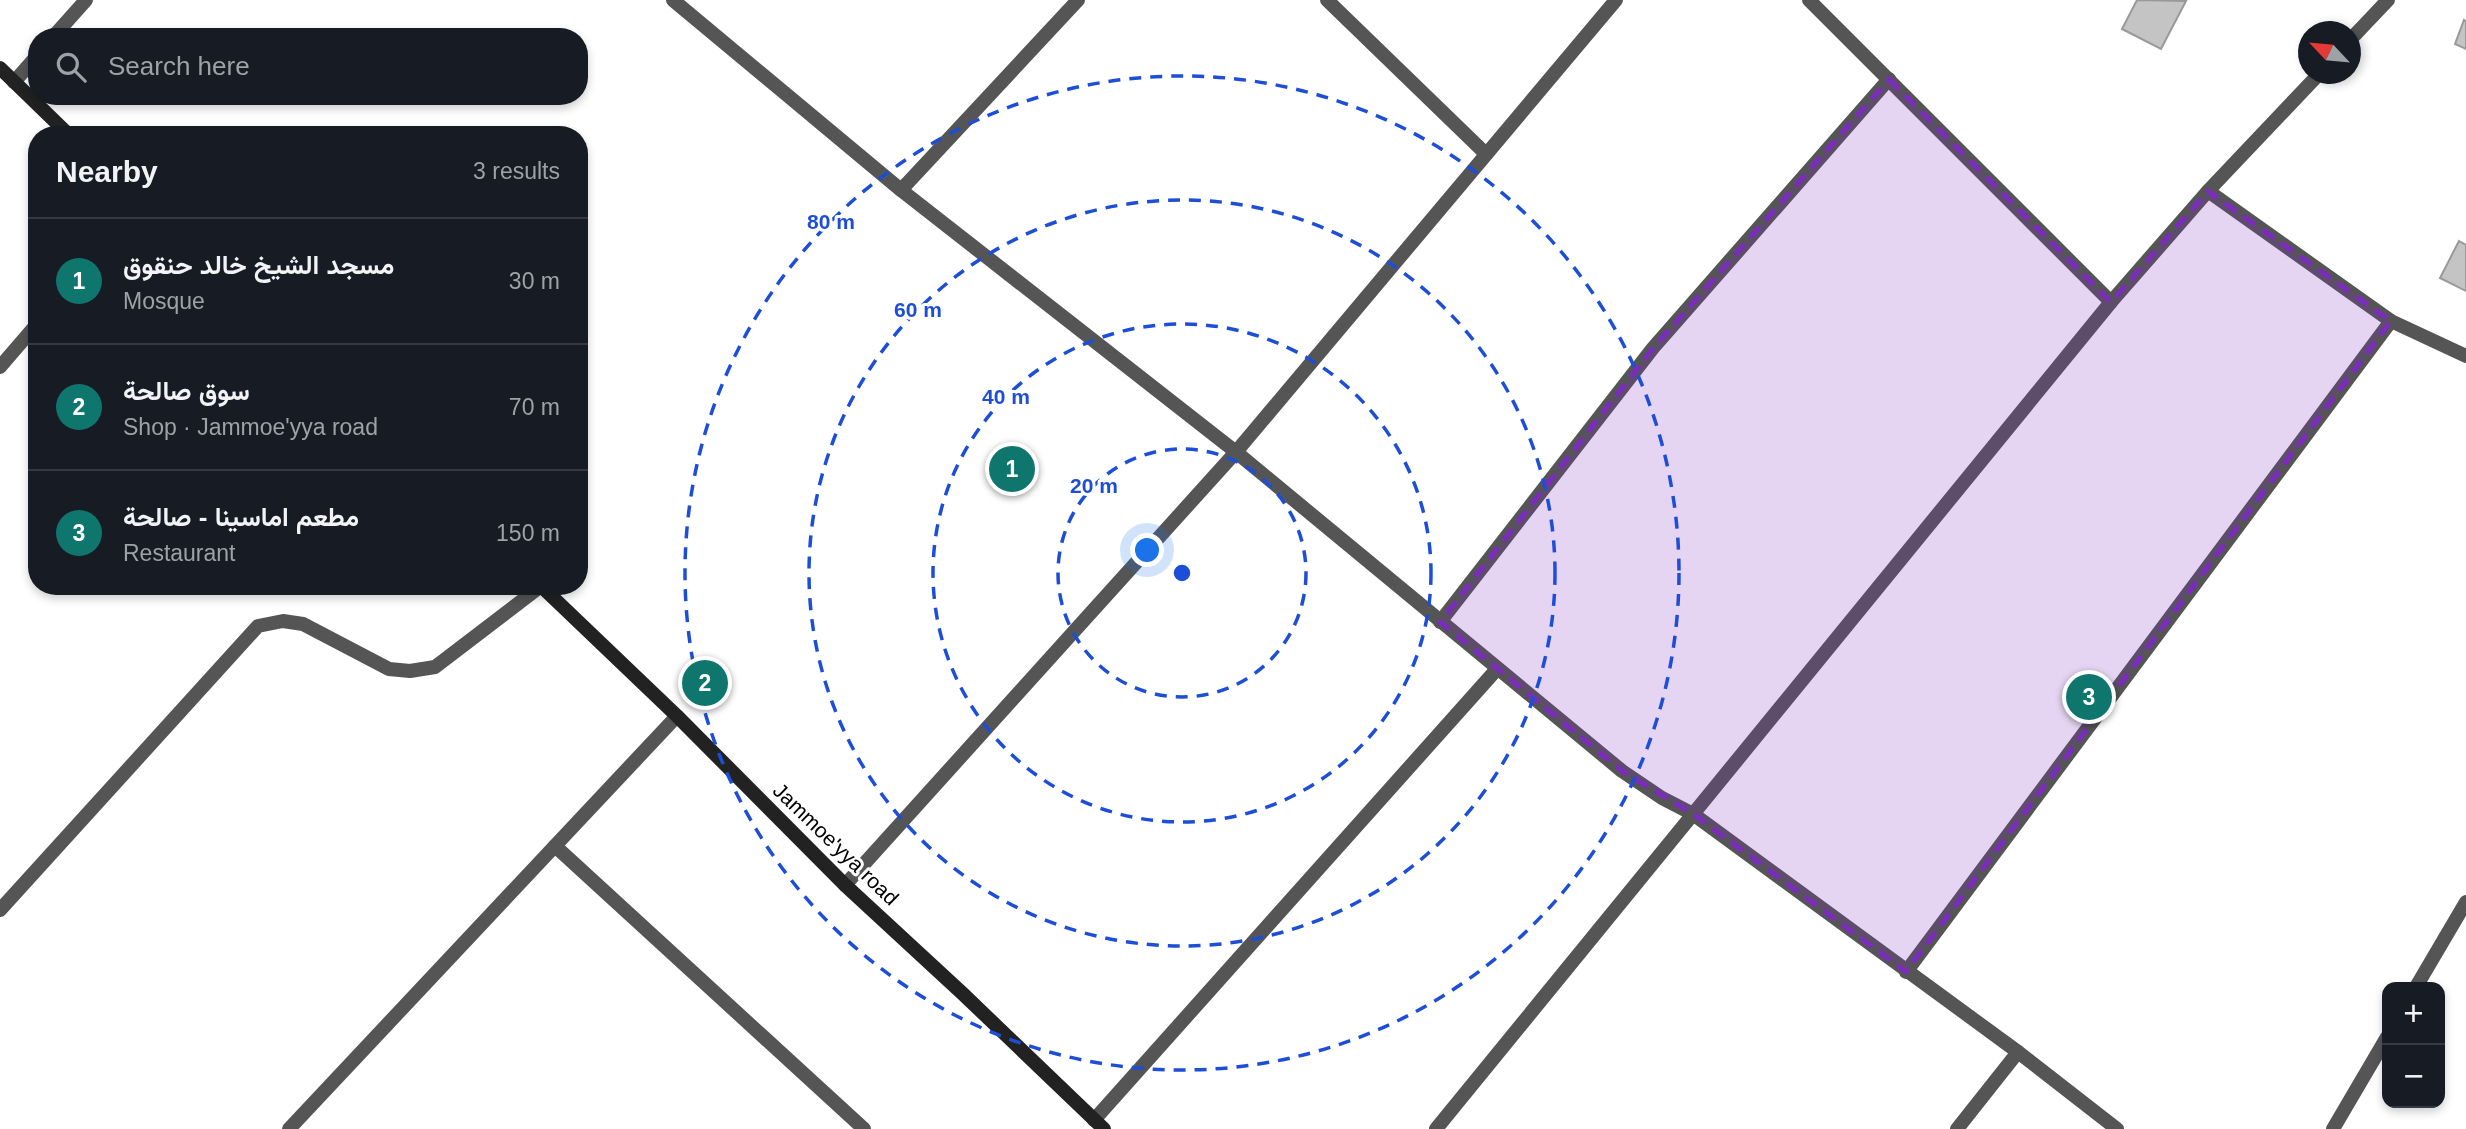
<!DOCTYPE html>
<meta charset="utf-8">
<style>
body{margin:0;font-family:Helvetica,Vazirmatn,sans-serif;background:#20242c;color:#f1f3f6}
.controls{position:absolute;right:21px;bottom:21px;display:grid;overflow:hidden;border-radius:14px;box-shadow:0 4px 10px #0003}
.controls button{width:63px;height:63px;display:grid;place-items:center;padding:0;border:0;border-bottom:2px solid #363941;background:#171b24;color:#f1f3f6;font:35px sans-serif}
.compass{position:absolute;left:2298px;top:21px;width:63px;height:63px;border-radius:50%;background:#171b24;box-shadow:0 4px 10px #0003;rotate:296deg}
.you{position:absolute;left:1148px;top:551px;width:24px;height:24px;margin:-18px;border:5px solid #fff;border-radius:50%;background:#1a73e8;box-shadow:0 0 0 10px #1a73e833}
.badge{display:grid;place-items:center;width:46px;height:46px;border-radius:50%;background:#0f766e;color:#fff;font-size:23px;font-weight:700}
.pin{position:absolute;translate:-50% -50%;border:4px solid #fff;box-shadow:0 2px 7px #0006}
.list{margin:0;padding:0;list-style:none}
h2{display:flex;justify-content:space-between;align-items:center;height:91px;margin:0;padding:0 28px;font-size:30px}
h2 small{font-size:23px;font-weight:400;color:#9ea1a6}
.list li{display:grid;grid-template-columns:46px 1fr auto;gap:21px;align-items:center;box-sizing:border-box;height:126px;padding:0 28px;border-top:2px solid #363941}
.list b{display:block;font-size:26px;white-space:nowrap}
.list p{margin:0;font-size:23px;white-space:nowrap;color:#9ea1a6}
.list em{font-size:23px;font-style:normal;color:#9ea1a6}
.icon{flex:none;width:38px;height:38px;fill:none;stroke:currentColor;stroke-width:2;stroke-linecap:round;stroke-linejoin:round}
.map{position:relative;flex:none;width:2466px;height:1129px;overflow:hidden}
.search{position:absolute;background:#171b24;box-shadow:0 4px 10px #0003;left:28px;top:28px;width:560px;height:77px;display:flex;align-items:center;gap:18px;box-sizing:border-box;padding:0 24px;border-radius:28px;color:#9ea1a6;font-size:26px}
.panel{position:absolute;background:#171b24;box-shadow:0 4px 10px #0003;left:28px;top:126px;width:560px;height:469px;border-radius:28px}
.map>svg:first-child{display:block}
.building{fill:#c4c4c4;stroke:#999;stroke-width:2}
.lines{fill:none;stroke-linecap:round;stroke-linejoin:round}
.street{stroke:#555;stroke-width:14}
.secondary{stroke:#222;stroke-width:14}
.marked{fill:#7b2cbf;fill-opacity:0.2;stroke:#7b2cbf;stroke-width:5;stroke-dasharray:14 9;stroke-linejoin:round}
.ring{fill:none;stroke:#1d4ed8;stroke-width:3.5;stroke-dasharray:12 9}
.labels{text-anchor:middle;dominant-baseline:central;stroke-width:6;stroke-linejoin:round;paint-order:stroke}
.street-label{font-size:21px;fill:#000;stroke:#fff}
.centre{fill:#1d4ed8;stroke:#fff;stroke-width:3.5}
.ring-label{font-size:21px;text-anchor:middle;font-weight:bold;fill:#1d4ed8;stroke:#fff;stroke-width:6;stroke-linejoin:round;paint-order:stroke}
</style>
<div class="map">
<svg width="2466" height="1129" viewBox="0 0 2466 1129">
<rect width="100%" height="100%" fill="#fff"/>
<g class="building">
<polygon points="2137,0 2186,1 2161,49 2122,29"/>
<polygon points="2464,20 2466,21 2466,49 2455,44"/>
<polygon points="2459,241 2466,245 2466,291 2440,278"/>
</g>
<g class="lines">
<g class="street">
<polyline points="673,0 901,190 1236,452 1622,771 1662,798 1693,814 2018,1052 2117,1129"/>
<polyline points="1327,0 1486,154"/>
<polyline points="1809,0 2111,302"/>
<polyline points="53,37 86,0"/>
<polyline points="2350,40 2388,0"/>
<polyline points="14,82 37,56"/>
<polyline points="901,190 1078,0"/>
<polyline points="2208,191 2391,321 2466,356"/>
<polyline points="0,367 37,324"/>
<polyline points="1440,622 1653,348 1889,79"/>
<polyline points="555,846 864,1129"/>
<polyline points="845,885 1236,452 1616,0"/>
<polyline points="0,910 258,626 283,621 303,624 389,669 410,671 435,667 541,586"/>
<polyline points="1906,972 2391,321"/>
<polyline points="2416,987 2466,902"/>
<polyline points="1094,1120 1497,669"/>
<polyline points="289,1129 677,716"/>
<polyline points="1436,1129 2111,302 2208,191 2319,74"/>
<polyline points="1957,1129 2018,1052"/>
<polyline points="2333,1129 2387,1037"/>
</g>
<g class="secondary">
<polyline points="0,68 69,135"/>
<polyline points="541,586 677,716 845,885 962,993 1104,1129"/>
</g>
</g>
<path class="marked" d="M1889 79 2111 302 2208 191 2391 321 1906 972 1693 814 1622 771 1440 622 1653 348Z"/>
<g class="ring">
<circle cx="1182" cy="573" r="124"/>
<circle cx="1182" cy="573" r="249"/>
<circle cx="1182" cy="573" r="373"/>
<circle cx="1182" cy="573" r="497"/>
</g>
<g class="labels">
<g class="street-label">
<text transform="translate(836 844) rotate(44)">Jammoe'yya road</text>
</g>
</g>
<circle cx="1182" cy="573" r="10" class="centre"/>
<g class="ring-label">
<text x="831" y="229">80 m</text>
<text x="918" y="317">60 m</text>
<text x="1006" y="404">40 m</text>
<text x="1094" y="493">20 m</text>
</g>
</svg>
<div class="controls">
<button>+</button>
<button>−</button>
</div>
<svg class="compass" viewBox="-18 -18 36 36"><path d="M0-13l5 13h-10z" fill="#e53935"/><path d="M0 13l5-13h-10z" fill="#9ea1a6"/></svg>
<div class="you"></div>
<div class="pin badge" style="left:1012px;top:469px">1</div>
<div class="pin badge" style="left:705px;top:683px">2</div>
<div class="pin badge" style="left:2089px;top:697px">3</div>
<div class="search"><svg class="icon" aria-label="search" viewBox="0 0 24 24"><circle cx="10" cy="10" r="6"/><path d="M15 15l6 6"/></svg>Search here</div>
<section class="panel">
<h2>Nearby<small>3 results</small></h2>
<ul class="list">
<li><span class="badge">1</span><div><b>مسجد الشيخ خالد حنقوق</b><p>Mosque</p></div><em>30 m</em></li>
<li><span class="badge">2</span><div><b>سوق صالحة</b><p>Shop · Jammoe'yya road</p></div><em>70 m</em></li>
<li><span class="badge">3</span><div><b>مطعم اماسينا - صالحة</b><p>Restaurant</p></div><em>150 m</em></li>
</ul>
</section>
</div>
